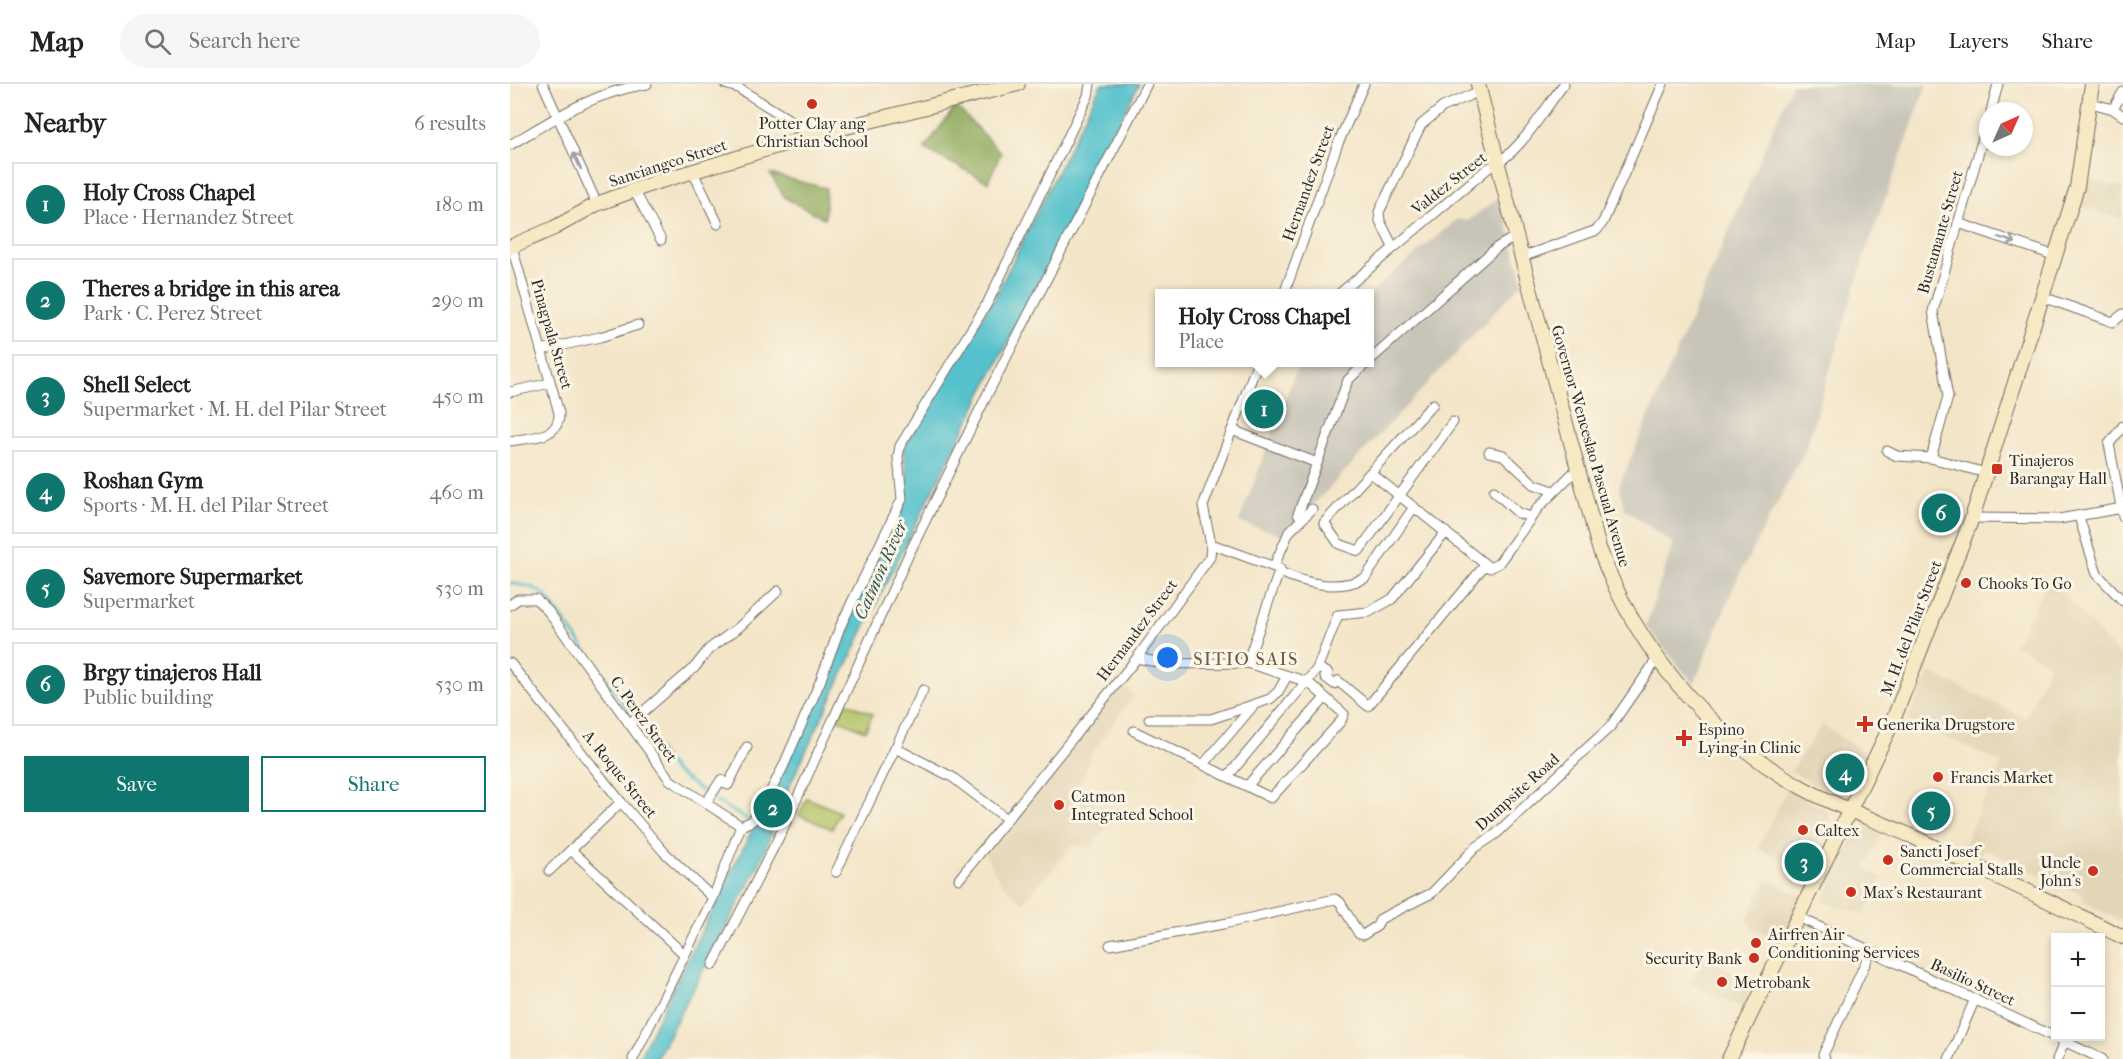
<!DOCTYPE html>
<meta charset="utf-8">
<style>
body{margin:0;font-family:"IM FELL French Canon",serif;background:#f6f6f6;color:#222}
.controls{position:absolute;right:18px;bottom:18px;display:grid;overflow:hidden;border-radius:0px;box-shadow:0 3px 9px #0003}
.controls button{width:54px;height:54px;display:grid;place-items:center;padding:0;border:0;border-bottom:2px solid #e0e0e0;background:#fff;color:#222;font:30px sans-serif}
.compass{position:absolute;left:1469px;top:18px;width:54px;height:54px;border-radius:50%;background:#fff;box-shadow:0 3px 9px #0003;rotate:45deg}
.you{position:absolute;left:658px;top:574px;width:21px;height:21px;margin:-15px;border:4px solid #fff;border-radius:50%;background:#1a73e8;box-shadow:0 0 0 9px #1a73e833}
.badge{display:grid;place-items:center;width:39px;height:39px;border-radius:50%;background:#0f766e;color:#fff;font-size:20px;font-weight:700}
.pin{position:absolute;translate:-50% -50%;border:3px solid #fff;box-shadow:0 2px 6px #0006}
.popup{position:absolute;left:645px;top:205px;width:219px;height:78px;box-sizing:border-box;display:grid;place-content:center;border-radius:0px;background:#fff;filter:drop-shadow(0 2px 4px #0005);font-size:20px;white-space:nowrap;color:#767676}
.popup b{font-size:22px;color:#222}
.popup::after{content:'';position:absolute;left:50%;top:100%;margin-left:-12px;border:12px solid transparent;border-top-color:#fff}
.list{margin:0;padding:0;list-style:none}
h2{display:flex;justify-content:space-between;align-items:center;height:78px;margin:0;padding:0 24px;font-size:26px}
h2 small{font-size:20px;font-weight:400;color:#767676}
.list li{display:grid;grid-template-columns:39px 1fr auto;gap:18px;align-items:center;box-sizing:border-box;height:84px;margin:0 12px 12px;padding:0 12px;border:2px solid #e0e0e0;border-radius:0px}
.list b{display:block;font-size:22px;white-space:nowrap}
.list p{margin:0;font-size:20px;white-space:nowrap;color:#767676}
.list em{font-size:20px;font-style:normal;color:#767676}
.actions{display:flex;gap:12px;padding:18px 24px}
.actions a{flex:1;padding:14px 0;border:2px solid #0f766e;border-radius:0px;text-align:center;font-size:21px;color:#0f766e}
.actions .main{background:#0f766e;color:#fff}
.icon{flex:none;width:33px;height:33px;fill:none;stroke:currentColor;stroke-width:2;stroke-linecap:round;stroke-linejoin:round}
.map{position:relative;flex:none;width:1613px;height:975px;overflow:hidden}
header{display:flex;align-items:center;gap:36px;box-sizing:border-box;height:84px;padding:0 30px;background:#fff;border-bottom:2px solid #e0e0e0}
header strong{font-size:28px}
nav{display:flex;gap:33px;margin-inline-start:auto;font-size:21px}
.search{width:420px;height:54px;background:#f6f6f6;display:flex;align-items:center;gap:15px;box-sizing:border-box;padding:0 21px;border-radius:33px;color:#767676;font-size:22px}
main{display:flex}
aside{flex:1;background:#fff}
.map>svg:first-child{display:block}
.built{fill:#e3d6b7}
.industrial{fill:#c8c4b8}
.green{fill:#b4c569;stroke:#70784a;stroke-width:1.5}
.forest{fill:#8faa5d;stroke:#5d6a44;stroke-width:1.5}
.water{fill:#54c1cc;stroke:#40767c;stroke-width:1.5}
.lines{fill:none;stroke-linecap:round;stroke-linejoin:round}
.stream{stroke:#54c1cc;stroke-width:3}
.street-casing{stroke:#716c62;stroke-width:11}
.secondary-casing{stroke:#716c62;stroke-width:16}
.street{stroke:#fff;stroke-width:9}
.secondary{stroke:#f7e9c3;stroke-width:14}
.oneway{stroke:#a0a0a0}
.poi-dot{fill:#c8321e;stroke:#fcf5e5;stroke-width:2}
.labels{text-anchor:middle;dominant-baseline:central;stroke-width:6;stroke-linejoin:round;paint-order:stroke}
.poi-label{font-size:16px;fill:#2b2b2b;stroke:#fcf5e5;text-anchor:start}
.street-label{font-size:16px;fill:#2b2b2b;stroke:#fcf5e5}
.water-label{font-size:18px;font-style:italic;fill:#37585b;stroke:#fcf5e5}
.neighbourhood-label{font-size:18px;letter-spacing:1.5px;fill:#6f5d48;stroke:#fcf5e5}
</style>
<header>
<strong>Map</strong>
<div class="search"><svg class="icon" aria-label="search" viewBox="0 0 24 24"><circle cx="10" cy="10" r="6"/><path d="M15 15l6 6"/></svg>Search here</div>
<nav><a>Map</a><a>Layers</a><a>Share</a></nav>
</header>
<main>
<aside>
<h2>Nearby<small>6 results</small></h2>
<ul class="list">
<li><span class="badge">1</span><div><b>Holy Cross Chapel</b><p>Place · Hernandez Street</p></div><em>180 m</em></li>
<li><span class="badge">2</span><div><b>Theres a bridge in this area</b><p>Park · C. Perez Street</p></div><em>290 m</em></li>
<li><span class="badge">3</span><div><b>Shell Select</b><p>Supermarket · M. H. del Pilar Street</p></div><em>450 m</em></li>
<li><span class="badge">4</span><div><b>Roshan Gym</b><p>Sports · M. H. del Pilar Street</p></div><em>460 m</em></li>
<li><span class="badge">5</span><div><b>Savemore Supermarket</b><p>Supermarket</p></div><em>530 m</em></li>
<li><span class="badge">6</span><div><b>Brgy tinajeros Hall</b><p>Public building</p></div><em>530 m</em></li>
</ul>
<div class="actions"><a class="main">Save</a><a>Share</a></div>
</aside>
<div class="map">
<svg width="1613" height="975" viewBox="0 0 1613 975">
<rect width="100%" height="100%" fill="#fcf5e5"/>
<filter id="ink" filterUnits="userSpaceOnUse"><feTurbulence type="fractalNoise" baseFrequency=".0167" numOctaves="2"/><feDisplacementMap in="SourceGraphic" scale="12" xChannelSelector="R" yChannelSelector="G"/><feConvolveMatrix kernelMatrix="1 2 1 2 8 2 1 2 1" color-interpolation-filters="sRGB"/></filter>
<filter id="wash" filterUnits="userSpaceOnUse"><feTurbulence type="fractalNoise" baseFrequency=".008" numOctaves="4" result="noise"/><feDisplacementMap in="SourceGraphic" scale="24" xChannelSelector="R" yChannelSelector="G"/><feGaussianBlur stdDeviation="1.35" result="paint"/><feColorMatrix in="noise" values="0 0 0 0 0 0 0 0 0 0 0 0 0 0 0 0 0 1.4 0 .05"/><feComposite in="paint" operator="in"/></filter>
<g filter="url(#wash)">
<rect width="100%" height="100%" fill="#f3e5c8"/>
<g class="built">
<polygon points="1578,95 1613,104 1613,135 1570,123"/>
<polygon points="1539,495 1613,575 1613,785 1610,791 1613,792 1613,838 1574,818 1573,811 1475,765 1466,775 1450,768 1492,679 1398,636 1419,588 1515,634 1540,581 1505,560"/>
<polygon points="610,599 624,611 582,670 568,706 602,735 581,764 564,761 513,819 492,800 474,769"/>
<polygon points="1312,641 1358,670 1340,704 1326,713 1281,687"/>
<polygon points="1277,705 1315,725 1320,731 1318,740 1296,788 1248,764"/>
<polygon points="1356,740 1373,746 1355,785 1372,794 1354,831 1312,817 1345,749"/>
<polygon points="1257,796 1295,813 1273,859 1242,844 1237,836"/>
<polygon points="1193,873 1244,897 1232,924 1180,899"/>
</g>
<g class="industrial">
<polygon points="1282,0 1417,0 1356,167 1296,364 1227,495 1184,600 1136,542 1163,460 1115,425 1109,402"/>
<polygon points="990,113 1013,198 774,452 729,438 789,279 859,278 859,210 947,135 958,137"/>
</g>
<g class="green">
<polygon points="335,618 363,630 355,647 328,635"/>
<polygon points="297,714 330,728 322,745 289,731"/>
</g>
<g class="forest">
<polygon points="446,22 491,69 478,98 414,65"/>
<polygon points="260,90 316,104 315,135 275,114"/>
</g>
<polygon class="water" points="591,0 629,0 376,499 277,707 249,781 146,975 128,975 316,598 333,543 394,421 398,396 393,365 486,211"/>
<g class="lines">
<g class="stream">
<polyline points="0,499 21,503 36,511 121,630"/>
<polyline points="127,638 165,688 195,709"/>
<polyline points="204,716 238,736"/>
</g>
</g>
</g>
<g filter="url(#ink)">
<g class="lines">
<defs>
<g id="street">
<polyline points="33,0 87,120"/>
<polyline points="215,0 228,4 304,51"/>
<polyline points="1581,19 1603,25 1613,32"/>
<polyline points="1603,25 1613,8"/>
<polyline points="1481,27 1488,0"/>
<path d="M0 61C47 33 82 9 137 0"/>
<polyline points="183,88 208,140"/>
<polyline points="124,106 151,156"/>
<polyline points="1448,139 1546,172"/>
<polyline points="883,163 870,137 869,128 911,41 933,23 970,7"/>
<polyline points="1012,173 1087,146 1093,138 1153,0"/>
<polyline points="774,210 827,62 854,0"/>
<path d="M829 210 977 85C1010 70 1032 28 1054 0"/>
<polyline points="1533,213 1603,238 1613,230"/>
<polyline points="31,266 90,253 128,241"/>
<polyline points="859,277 986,164 1006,152"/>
<polyline points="0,308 40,299"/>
<polyline points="923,320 814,439 829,460 849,467 943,338"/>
<polyline points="1613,342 1599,360 1613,433"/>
<polyline points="722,346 807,379"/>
<path d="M0 357C20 353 50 355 49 329L2 163"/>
<polyline points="1377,367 1387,372 1421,374 1476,389"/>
<polyline points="979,368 993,371 1024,400 1043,407"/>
<polyline points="1421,374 1438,313 1423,227 1478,36"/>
<polyline points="861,389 980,484 989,479 1028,424 1067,385"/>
<polyline points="984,407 1008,429 1021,433"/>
<polyline points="788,430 838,296 857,278"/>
<polyline points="1569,433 1587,490 1613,517"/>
<polyline points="1462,434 1549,435 1613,424"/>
<polyline points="701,460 770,485 737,579"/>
<polyline points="764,482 779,448 802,425"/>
<path d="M770 488C796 500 828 507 855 494L904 423"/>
<polyline points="0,521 8,515 26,515 38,527 160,696 231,742"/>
<polyline points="0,579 111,718 154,768 203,814"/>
<polyline points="808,584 818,589 815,593 824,600 828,597 858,622 975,481"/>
<polyline points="639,635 701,635 760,615 768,608 777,592"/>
<polyline points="119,640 185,583 199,565 228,544 268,507"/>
<polyline points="624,647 761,714 831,637 834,630 798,598 737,579 656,580 627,574"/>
<polyline points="385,664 442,693 497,735"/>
<polyline points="694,680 743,622"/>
<polyline points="718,692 807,585 828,531 859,528 882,515 936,448"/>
<polyline points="738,701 815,614"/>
<polyline points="196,719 211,696 218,701 237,663"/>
<polyline points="231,742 242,737 250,728 273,683 310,598 330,543 392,415 388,373 390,362 478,218 578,12 580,0"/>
<polyline points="61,766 174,870"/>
<polyline points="39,787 111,718"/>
<polyline points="326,788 413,606"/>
<polyline points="449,795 627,574 700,473 701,460 693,422 748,278"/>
<polyline points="1288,833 1592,975"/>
<polyline points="600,861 718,839 825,815 830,818 849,850 853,851 867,842 870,835 922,809 965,764 986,750 1076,665 1100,643 1147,575"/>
<polyline points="203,881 273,745 398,472 478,309 637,0"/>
<polyline points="123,975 203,814 231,742"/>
<polyline points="1315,975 1313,971 1361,867"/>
<polyline points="1439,975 1465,915"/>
<polyline points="1547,975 1555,957"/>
</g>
<g id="secondary">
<path d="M968 0 1006 152 1089 464C1125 563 1198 651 1291 703 1325 722 1363 735 1399 751 1470 785 1542 818 1613 853"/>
<polyline points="0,163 44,144 87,120 144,99 304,51 508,0"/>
<polyline points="1219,975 1382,639 1462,434 1567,103 1582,0"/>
</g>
</defs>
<use href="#street" class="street-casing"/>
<use href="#secondary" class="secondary-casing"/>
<use href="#street" class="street"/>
<use href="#secondary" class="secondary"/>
</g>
<defs><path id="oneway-shaft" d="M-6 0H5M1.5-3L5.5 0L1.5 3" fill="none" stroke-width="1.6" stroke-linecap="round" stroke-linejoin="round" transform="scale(1.5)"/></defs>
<g class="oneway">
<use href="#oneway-shaft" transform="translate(67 77) rotate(-115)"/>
<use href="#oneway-shaft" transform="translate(1497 156) rotate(18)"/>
</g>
</g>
<g class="poi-dot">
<circle cx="302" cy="20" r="6"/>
<rect x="1481" y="379" width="12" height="12" rx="3"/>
<circle cx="1456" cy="499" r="6"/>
<path d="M1352 631h6v6h6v6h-6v6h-6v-6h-6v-6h6z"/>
<path d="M1171 645h6v6h6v6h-6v6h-6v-6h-6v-6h6z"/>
<circle cx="1428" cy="693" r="6"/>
<circle cx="549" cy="721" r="6"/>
<circle cx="1293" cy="746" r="6"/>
<circle cx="1378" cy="776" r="6"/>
<circle cx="1583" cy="787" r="6"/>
<circle cx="1341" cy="808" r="6"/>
<circle cx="1246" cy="859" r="6"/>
<circle cx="1244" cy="874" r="6"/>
<circle cx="1212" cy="898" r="6"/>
</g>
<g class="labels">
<g class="poi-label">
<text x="302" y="39" text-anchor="middle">Potter Clay ang<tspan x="302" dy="18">Christian School</tspan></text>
<text x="1499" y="376">Tinajeros<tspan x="1499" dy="18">Barangay Hall</tspan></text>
<text x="1468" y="499">Chooks To Go</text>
<text x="1367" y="640">Generika Drugstore</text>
<text x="1188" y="645">Espino<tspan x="1188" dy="18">Lying-in Clinic</tspan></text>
<text x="1440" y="693">Francis Market</text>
<text x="561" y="712">Catmon<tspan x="561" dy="18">Integrated School</tspan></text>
<text x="1305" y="746">Caltex</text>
<text x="1390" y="767">Sancti Josef<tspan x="1390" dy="18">Commercial Stalls</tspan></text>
<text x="1571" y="778" text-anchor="end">Uncle<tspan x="1571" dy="18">John's</tspan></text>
<text x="1353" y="808">Max's Restaurant</text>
<text x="1258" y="850">Airfren Air<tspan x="1258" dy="18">Conditioning Services</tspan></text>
<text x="1232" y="874" text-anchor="end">Security Bank</text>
<text x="1224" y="898">Metrobank</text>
</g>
<g class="street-label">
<text transform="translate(158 79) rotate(-18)">Sanciangco Street</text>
<text transform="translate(798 99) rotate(-70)">Hernandez Street</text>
<text transform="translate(939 99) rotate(-38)">Valdez Street</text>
<text transform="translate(1430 148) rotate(-74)">Bustamante Street</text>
<text transform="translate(42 250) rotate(74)">Pinagpala Street</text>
<text transform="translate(1081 362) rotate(74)">Governor Wenceslao Pascual Avenue</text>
<text transform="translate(1401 544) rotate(-69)">M. H. del Pilar Street</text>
<text transform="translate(627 546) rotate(-53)">Hernandez Street</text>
<text transform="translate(134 635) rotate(54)">C. Perez Street</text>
<text transform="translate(110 690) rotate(51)">A. Roque Street</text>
<text transform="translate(1007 708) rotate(-42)">Dumpsite Road</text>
<text transform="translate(1463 898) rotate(25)">Basilio Street</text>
</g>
<g class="water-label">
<text transform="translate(371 486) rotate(-66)">Catmon River</text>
</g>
<g class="neighbourhood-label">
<text x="736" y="575">SITIO SAIS</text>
</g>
</g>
</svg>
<div class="controls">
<button>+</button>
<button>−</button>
</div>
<svg class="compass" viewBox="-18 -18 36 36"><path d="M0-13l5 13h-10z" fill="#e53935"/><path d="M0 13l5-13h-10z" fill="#767676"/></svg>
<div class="you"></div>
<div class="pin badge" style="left:754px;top:325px">1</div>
<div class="popup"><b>Holy Cross Chapel</b>Place</div>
<div class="pin badge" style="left:263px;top:724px">2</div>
<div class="pin badge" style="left:1294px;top:778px">3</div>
<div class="pin badge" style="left:1335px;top:689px">4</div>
<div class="pin badge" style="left:1421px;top:727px">5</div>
<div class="pin badge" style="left:1431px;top:429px">6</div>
</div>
</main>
